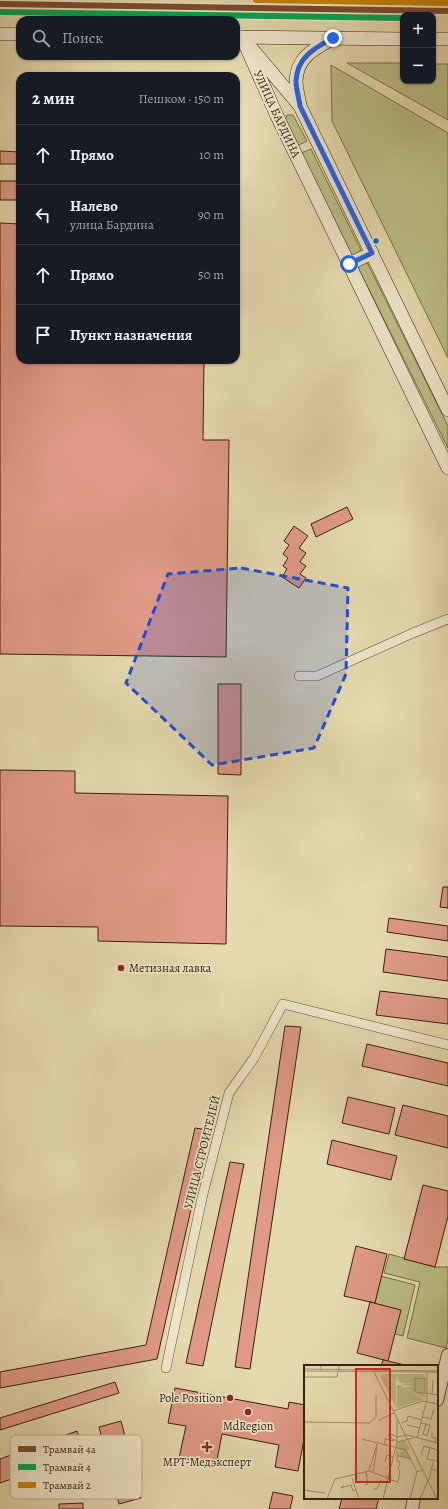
<!DOCTYPE html>
<html lang="ru">
<meta charset="utf-8">
<style>
body{margin:0;font-family:Alegreya,serif;background:#20242c;color:#f1f3f6}
.controls{position:absolute;right:12px;top:12px;display:grid;overflow:hidden;border-radius:8px;box-shadow:0 1px 3px #0004}
.controls button{width:36px;height:36px;display:grid;place-items:center;padding:0;border:0;border-bottom:1px solid #363941;background:#171b24;color:#f1f3f6;font:20px sans-serif}
.stop{position:absolute;width:12px;height:12px;margin:-9px;border:3px solid #2563eb;border-radius:50%;background:#fff}
.stop.end{background:#2563eb;border-color:#fff;box-shadow:0 1px 4px #0008}
.list{margin:0;padding:0;list-style:none}
h2{display:flex;justify-content:space-between;align-items:center;height:52px;margin:0;padding:0 16px;font-size:17px}
h2 small{font-size:13px;font-weight:400;color:#9ea1a6}
.list li{display:grid;grid-template-columns:26px 1fr auto;gap:12px;align-items:center;box-sizing:border-box;height:60px;padding:0 16px;border-top:1px solid #363941}
.list b{display:block;font-size:15px;white-space:nowrap}
.list p{margin:0;font-size:13px;white-space:nowrap;color:#9ea1a6}
.list em{font-size:13px;font-style:normal;color:#9ea1a6}
.icon{flex:none;width:22px;height:22px;fill:none;stroke:currentColor;stroke-width:2;stroke-linecap:round;stroke-linejoin:round}
.map{position:relative;flex:none;width:448px;height:1509px;overflow:hidden}
.search{position:absolute;background:#171b24;box-shadow:0 1px 3px #0004;left:16px;top:16px;width:224px;height:44px;display:flex;align-items:center;gap:10px;box-sizing:border-box;padding:0 14px;border-radius:12px;color:#9ea1a6;font-size:15px}
.panel{position:absolute;background:#171b24;box-shadow:0 1px 3px #0004;left:16px;top:72px;width:224px;height:292px;border-radius:12px}
.map>svg:first-child{display:block}
.green{fill:#bbbe86;stroke:#7a6f47}
.building{fill:#df9986;stroke:#3a2008}
.lines{fill:none;stroke-linecap:round;stroke-linejoin:round}
.minor-casing{stroke:#654e32;stroke-width:10}
.tertiary-casing{stroke:#654e32;stroke-width:14}
.secondary-casing{stroke:#3a2008;stroke-width:14}
.minor{stroke:#eee6ca;stroke-width:9}
.tertiary{stroke:#eee6ca;stroke-width:12}
.secondary{stroke:#eee6ca;stroke-width:13}
.tram-1-casing{stroke:#eee6ca;stroke-width:9}
.tram-2-casing{stroke:#eee6ca;stroke-width:9}
.tram-3-casing{stroke:#eee6ca;stroke-width:9}
.tram-1{stroke:#7a4b2a;stroke-width:6}
.tram-2{stroke:#00a651;stroke-width:6}
.tram-3{stroke:#c88402;stroke-width:6}
.route{stroke:#2563eb;stroke-width:5}
.marked{fill:#1d4ed8;fill-opacity:0.2;stroke:#1d4ed8;stroke-width:3;stroke-dasharray:8 5;stroke-linejoin:round}
.bus-dot{fill:#0065bd;stroke:#eee6ca;stroke-width:1.5}
.poi-dot{fill:#8f2418;stroke:#eee6ca;stroke-width:1.5}
.labels{text-anchor:middle;dominant-baseline:central;stroke-width:3.5;stroke-linejoin:round;paint-order:stroke}
.street-label{font-size:12px;fill:#3a2008;stroke:#eee6ca}
.poi-label{font-size:12px;fill:#3a2008;stroke:#eee6ca}
.inset-road{fill:none;stroke:#a18f6c;stroke-width:1}
.view{fill:#d62828;fill-opacity:0.15;stroke:#d62828;stroke-width:2}
.inset-edge{fill:none;stroke:#3a2008;stroke-width:2}
.key{fill:#eee6ca;stroke:#b8ab90;stroke-width:1}
.key-label{font-size:11px;fill:#3a2008}
</style>
<div class="map">
<svg width="448" height="1509" viewBox="0 0 448 1509">
<rect width="100%" height="100%" fill="#e5d9ae"/>
<filter id="stains"><feTurbulence type="fractalNoise" baseFrequency=".005" numOctaves="4"/><feColorMatrix values="0 0 0 0 .2 0 0 0 0 .09 0 0 0 0 .02 0 0 0 .5 -.17"/></filter>
<radialGradient id="worn" r=".72"><stop offset=".6" stop-color="#630" stop-opacity="0"/><stop offset="1" stop-color="#630" stop-opacity=".3"/></radialGradient>
<g class="green">
<polygon points="347,63 403,63 403,81 433,81 433,64 448,64 448,120"/>
<polygon points="331,65 448,133 448,358 332,121"/>
<polygon points="287,115 293,115 307,141 297,146 285,120"/>
<polygon points="311,149 448,426 448,448 301,153"/>
<polygon points="389,1254 435,1267 448,1267 448,1339 446,1348 407,1338 420,1282 384,1273"/>
<polygon points="381,1276 415,1285 403,1336 395,1334 375,1303"/>
</g>
<g class="building">
<polygon points="0,151 20,152 20,164 0,164"/>
<rect x="0" y="181" width="20" height="19"/>
<polygon points="0,223 20,224 20,360 204,360 203,440 229,440 226,657 0,654"/>
<polygon points="347,507 353,519 316,537 311,524"/>
<polygon points="294,526 308,536 299,548 306,553 300,562 306,566 300,574 306,578 299,588 282,577 287,569 283,566 288,558 283,554 289,545 284,541"/>
<polygon points="218,684 241,684 241,775 218,774"/>
<polygon points="0,770 75,771 75,793 228,796 226,944 98,941 98,927 0,926"/>
<polygon points="443,887 448,887 448,908 440,907"/>
<polygon points="389,918 448,926 448,941 387,932"/>
<polygon points="386,949 448,957 448,981 383,972"/>
<polygon points="380,991 448,999 448,1024 376,1015"/>
<polygon points="285,1026 301,1027 250,1369 235,1367"/>
<polygon points="367,1044 448,1063 448,1086 362,1066"/>
<polygon points="348,1097 395,1108 389,1134 342,1123"/>
<polygon points="403,1105 448,1116 448,1148 395,1135"/>
<polygon points="195,1128 209,1130 157,1359 0,1388 0,1372 146,1345"/>
<polygon points="332,1140 397,1156 391,1180 327,1164"/>
<polygon points="230,1162 244,1164 203,1366 186,1363"/>
<polygon points="423,1185 448,1191 448,1216 435,1267 404,1259"/>
<polygon points="356,1246 387,1254 375,1303 344,1296"/>
<polygon points="370,1302 401,1310 388,1361 357,1353"/>
<polygon points="383,1360 388,1361 409,1366 381,1366"/>
<polygon points="115,1382 119,1393 0,1430 0,1418"/>
<polygon points="175,1388 288,1409 289,1402 305,1405 305,1434 298,1471 275,1467 279,1445 222,1434 216,1465 179,1458 186,1426 168,1423"/>
<polygon points="121,1421 141,1498 119,1504 99,1427"/>
<polygon points="77,1431 85,1453 0,1483 0,1459"/>
<polygon points="273,1492 293,1496 290,1509 269,1509"/>
<polygon points="342,1498 379,1498 376,1509 339,1509"/>
<polygon points="83,1503 83,1509 59,1509 59,1504"/>
</g>
<g class="lines">
<defs>
<g id="minor">
<polyline points="299,676 317,676 413,633 448,619"/>
<polyline points="166,1368 202,1198 229,1093 254,1058 283,1004 448,1045"/>
</g>
<g id="tertiary">
<polyline points="437,1400 448,1355"/>
<polyline points="412,1509 414,1498"/>
</g>
<g id="secondary">
<polyline points="0,34 20,34"/>
<polyline points="236,37 403,39"/>
<polyline points="242,37 277,116 448,468"/>
<polyline points="433,39 448,39"/>
<polyline points="251,48 300,106 448,410"/>
<path d="M300 106C299 98 296 89 296 81 297 57 314 49 332 39"/>
<polyline points="349,264 372,253"/>
</g>
</defs>
<use href="#minor" class="minor-casing"/>
<use href="#tertiary" class="tertiary-casing"/>
<use href="#secondary" class="secondary-casing"/>
<use href="#minor" class="minor"/>
<use href="#tertiary" class="tertiary"/>
<use href="#secondary" class="secondary"/>
<defs>
<polyline id="tram-1" points="0,4 448,11"/>
<polyline id="tram-2" points="0,12 403,18"/>
<polyline id="tram-3" points="256,0 448,3"/>
</defs>
<use href="#tram-1" class="tram-1-casing"/>
<use href="#tram-2" class="tram-2-casing"/>
<use href="#tram-3" class="tram-3-casing"/>
<use href="#tram-1" class="tram-1"/>
<use href="#tram-2" class="tram-2"/>
<use href="#tram-3" class="tram-3"/>
</g>
<g class="lines">
<path class="route" d="M333 38C315 48 297 57 296 81 296 89 299 98 300 106L372 253 349 264"/>
</g>
<path class="marked" d="M241 568 348 588 346 674 314 748 212 765 126 683 168 574Z"/>
<circle class="bus-dot" cx="376" cy="241" r="3.5"/>
<g class="poi-dot">
<circle cx="121" cy="968" r="4"/>
<circle cx="230" cy="1398" r="4"/>
<circle cx="248" cy="1412" r="4"/>
<path d="M205 1441h4v4h4v4h-4v4h-4v-4h-4v-4h4z"/>
</g>
<g class="labels">
<g class="street-label">
<text transform="translate(277 114) rotate(65)">УЛИЦА БАРДИНА</text>
<text transform="translate(202 1152) rotate(-76)">УЛИЦА СТРОИТЕЛЕЙ</text>
</g>
<g class="poi-label">
<text x="129" y="968" text-anchor="start">Метизная лавка</text>
<text x="222" y="1398" text-anchor="end">Pole Position</text>
<text x="248" y="1426">MdRegion</text>
<text x="207" y="1462">МРТ-Медэксперт</text>
</g>
</g>
<g transform="translate(304 1365)">
<rect width="134" height="134" fill="#e5d9ae"/>
<path d="M77 9 92 18V43L77 13ZM78 9H121V33L100 22H110L96 19H110L96 18 93 11 92 17ZM93 20H96L120 34 93 43ZM101 75 106 84 102 85 106 94 94 91 95 87 101 86 92 84 93 77Z" fill="#bbbe86"/>
<path class="inset-road" d="M0 4 134 6M0 6 134 7M17 6V0H35V6M70 7 133 134M0 12H33L34 6M121 14V27M123 14 111 13V27L128 29M129 15 128 29 133 30 134 26M89 46 118 36 134 39M119 52 127 54 130 44M75 55 90 48M0 57 65 58 72 52V30M97 58 103 56 104 51 118 55M117 58 126 60 123 71 119 69 122 59M103 60 116 63M128 68V72L132 73 131 78M113 73 123 34V7M58 74 102 85 113 107 119 105M93 76 85 72V68L93 72 103 70 134 78M93 77 109 73M80 81 81 74 90 76M126 82 123 94 134 96M117 90 120 81 134 85M94 91 107 94M81 97 83 90 89 92M128 104 134 106V113M65 106 73 79M69 107 73 82M48 113 55 134M84 114 94 117 96 106 94 105 96 97 93 96V85M125 115 129 97M40 120 37 123 47 120 49 126 52 125M61 120 64 119 62 107M69 124H73L77 115M0 125 21 128M23 134 31 114 65 106 84 113M79 134 93 77V55M106 134 113 107M116 134 124 116"/>
<path class="view" d="M52 4H86V117H52Z"/>
<rect width="134" height="134" class="inset-edge"/>
</g>
<rect x="10" y="1435" width="132" height="64" rx="6" class="key"/>
<rect x="18" y="1446" width="18" height="6" fill="#7a4b2a"/>
<rect x="18" y="1464" width="18" height="6" fill="#00a651"/>
<rect x="18" y="1482" width="18" height="6" fill="#c88402"/>
<g class="key-label">
<text x="43" y="1453">Трамвай 4а</text>
<text x="43" y="1471">Трамвай 4</text>
<text x="43" y="1489">Трамвай 2</text>
</g>
<rect width="100%" height="100%" filter="url(#stains)"/>
<rect width="100%" height="100%" fill="url(#worn)"/>
</svg>
<div class="controls">
<button>+</button>
<button>−</button>
</div>
<div class="stop" style="left:349px;top:264px"></div>
<div class="stop end" style="left:333px;top:38px"></div>
<div class="search"><svg class="icon" aria-label="search" viewBox="0 0 24 24"><circle cx="10" cy="10" r="6"/><path d="M15 15l6 6"/></svg>Поиск</div>
<section class="panel">
<h2>2 мин<small>Пешком · 150 m</small></h2>
<ul class="list">
<li><svg class="icon" aria-label="ahead" viewBox="0 0 24 24"><path d="M12 20V5M6 11l6-6 6 6"/></svg><div><b>Прямо</b></div><em>10 m</em></li>
<li><svg class="icon" aria-label="left" viewBox="0 0 24 24"><path d="M17 20v-9H6M10 6l-5 5 5 5"/></svg><div><b>Налево</b><p>улица Бардина</p></div><em>90 m</em></li>
<li><svg class="icon" aria-label="ahead" viewBox="0 0 24 24"><path d="M12 20V5M6 11l6-6 6 6"/></svg><div><b>Прямо</b></div><em>50 m</em></li>
<li><svg class="icon" aria-label="arrive" viewBox="0 0 24 24"><path d="M6 21V4h12l-3 4 3 4H6"/></svg><div><b>Пункт назначения</b></div></li>
</ul>
</section>
</div>
